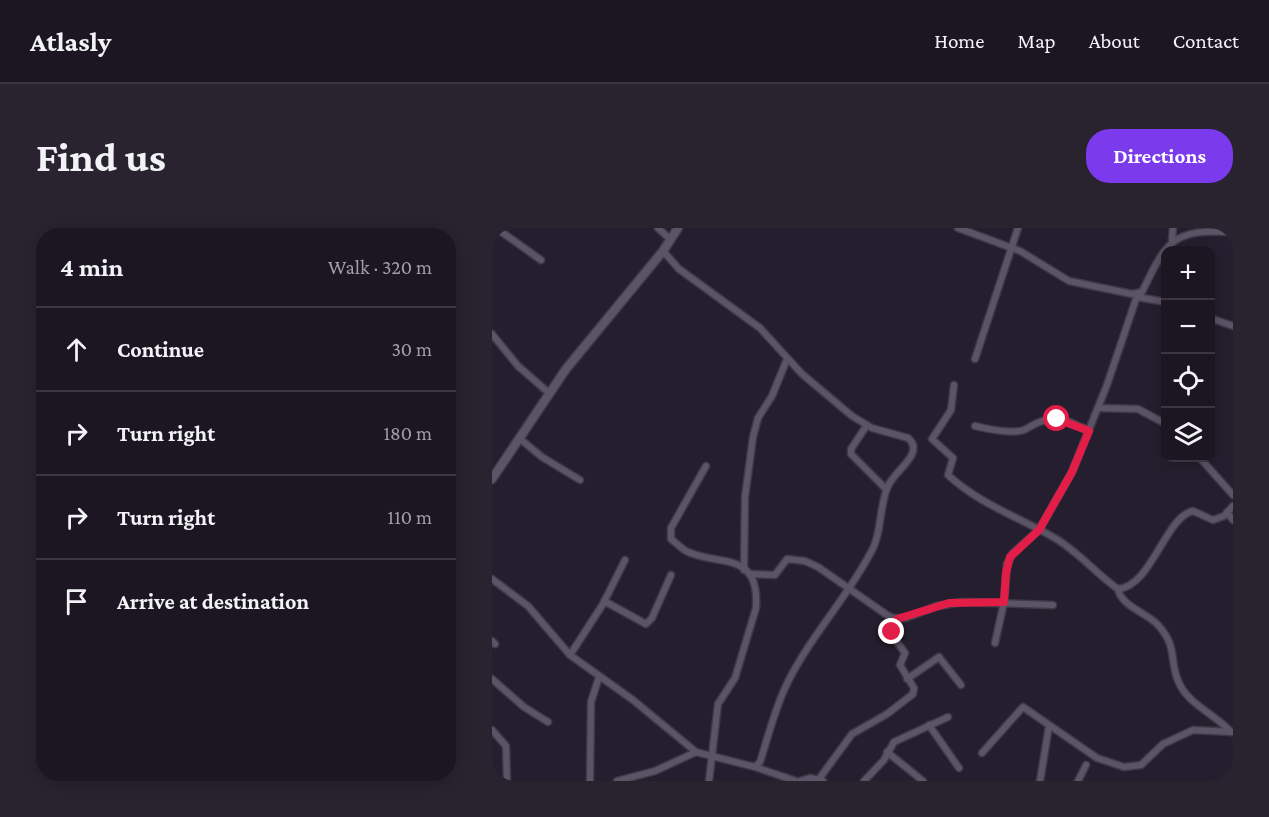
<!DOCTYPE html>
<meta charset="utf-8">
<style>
body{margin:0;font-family:"Crimson Pro",serif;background:#29232f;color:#f1f3f6}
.controls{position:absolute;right:18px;top:18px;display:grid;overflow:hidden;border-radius:12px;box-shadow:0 3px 15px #0003}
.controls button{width:54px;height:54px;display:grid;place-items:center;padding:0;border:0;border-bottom:2px solid #3a3540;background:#1c1622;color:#f1f3f6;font:30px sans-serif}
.stop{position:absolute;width:18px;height:18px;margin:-14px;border:4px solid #e11d48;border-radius:50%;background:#fff}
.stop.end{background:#e11d48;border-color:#fff;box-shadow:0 2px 6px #0008}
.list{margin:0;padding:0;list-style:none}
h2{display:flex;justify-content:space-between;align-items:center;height:78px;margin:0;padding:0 24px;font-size:26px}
h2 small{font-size:20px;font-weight:400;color:#a09fa5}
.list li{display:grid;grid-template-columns:39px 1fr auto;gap:18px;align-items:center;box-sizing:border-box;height:84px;padding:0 24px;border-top:2px solid #3a3540}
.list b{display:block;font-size:22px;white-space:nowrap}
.list em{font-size:20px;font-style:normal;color:#a09fa5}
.icon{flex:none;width:33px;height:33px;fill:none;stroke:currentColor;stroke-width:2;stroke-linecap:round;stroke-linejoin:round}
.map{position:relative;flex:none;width:741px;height:553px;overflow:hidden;border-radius:24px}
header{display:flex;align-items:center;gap:36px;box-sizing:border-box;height:84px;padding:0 30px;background:#1c1622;border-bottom:2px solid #3a3540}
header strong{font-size:28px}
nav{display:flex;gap:33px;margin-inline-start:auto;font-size:21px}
.intro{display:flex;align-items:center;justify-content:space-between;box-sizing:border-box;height:144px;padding:0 36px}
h1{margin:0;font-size:42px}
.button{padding:15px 27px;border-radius:24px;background:#7c3aed;color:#fff;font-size:21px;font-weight:700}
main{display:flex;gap:36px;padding:0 36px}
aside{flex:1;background:#1c1622;border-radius:24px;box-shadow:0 3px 15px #0003}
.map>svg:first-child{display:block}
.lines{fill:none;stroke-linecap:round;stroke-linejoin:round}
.street-casing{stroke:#3f3946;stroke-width:9}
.secondary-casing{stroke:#3f3946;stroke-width:11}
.street{stroke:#5b5366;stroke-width:6}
.secondary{stroke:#5b5366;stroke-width:8}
.route{stroke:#e11d48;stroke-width:8}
</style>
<header>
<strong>Atlasly</strong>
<nav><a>Home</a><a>Map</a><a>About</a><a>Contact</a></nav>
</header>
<div class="intro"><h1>Find us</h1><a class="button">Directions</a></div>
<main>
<aside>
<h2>4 min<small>Walk · 320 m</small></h2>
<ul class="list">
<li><svg class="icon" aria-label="ahead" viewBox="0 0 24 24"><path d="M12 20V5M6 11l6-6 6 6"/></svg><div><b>Continue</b></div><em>30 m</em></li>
<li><svg class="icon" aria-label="right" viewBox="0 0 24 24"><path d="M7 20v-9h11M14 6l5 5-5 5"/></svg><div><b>Turn right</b></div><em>180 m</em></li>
<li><svg class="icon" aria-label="right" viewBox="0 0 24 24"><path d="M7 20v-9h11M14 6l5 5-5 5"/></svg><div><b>Turn right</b></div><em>110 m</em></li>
<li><svg class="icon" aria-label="arrive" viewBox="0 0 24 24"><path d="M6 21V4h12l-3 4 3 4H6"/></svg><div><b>Arrive at destination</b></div></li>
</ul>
</aside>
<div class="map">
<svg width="741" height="553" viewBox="0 0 741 553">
<rect width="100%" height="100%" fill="#251e2e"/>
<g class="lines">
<defs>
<g id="street">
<polyline points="4,0 49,32"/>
<polyline points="166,0 179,12"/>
<path d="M466 0 528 23 577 53 640 66 650 64C674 15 679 0 741 4"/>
<polyline points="680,12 681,0"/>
<polyline points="645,69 674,74"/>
<polyline points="718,90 741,98"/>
<polyline points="0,106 26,138 57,165"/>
<polyline points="483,131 526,0"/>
<path d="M462 157 459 182 440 211 461 230 456 247C486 275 526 289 561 309 586 323 603 345 626 361 660 358 673 289 701 283L721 292 732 288 741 278"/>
<polyline points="606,180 646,181 674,196"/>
<polyline points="375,197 359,221 359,226 394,261"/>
<path d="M483 198C495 201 524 207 534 201 542 196 551 191 561 191 573 190 586 198 597 203"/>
<polyline points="27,210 50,229 88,252"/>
<polyline points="708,230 741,267"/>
<path d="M214 238 179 300V311C184 315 189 320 194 323 225 339 268 321 264 380L243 450 226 476 217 553"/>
<polyline points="735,284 741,292"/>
<polyline points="252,342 253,269 261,209 266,190 280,168 295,131"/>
<polyline points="257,346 283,347 295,331 313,333 326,339 395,387 401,390 413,390 445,378 470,374 561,377"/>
<polyline points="0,351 36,378 78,427 141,472 204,524"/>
<path d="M626 361C629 378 655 385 666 397 687 420 676 434 688 457 698 477 724 487 739 504"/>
<polyline points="112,373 154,396 160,390 179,347"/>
<polyline points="0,413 3,416"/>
<polyline points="503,415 512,374 515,336 521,325 547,302 580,244 615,157 646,65"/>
<polyline points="78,427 111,376 133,332"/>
<polyline points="0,451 32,479 56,494"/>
<polyline points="415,451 447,429 469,457"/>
<polyline points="437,497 467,540"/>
<polyline points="0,502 14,518 15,553"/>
<polyline points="395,524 431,553"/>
<polyline points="490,525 531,479 605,530 632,539 649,537 671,516 701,502 741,504"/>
<polyline points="263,539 304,553"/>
<polyline points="327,551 360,506 395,486 421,466 422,460 408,437 413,425 399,406 405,391"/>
<polyline points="98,553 99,474 107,449"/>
<path d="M125 553 163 543 204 524 263 539 268 534C276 509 282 484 293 460 315 412 354 372 379 324 390 305 387 278 396 258 402 243 434 225 416 210L380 200 360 188 310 146 268 100 187 41 171 23"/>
<polyline points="308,553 318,550 331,553"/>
<polyline points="372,553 392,532 402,514 456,489"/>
<polyline points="548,553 557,498"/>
<polyline points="586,553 594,537"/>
</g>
<polyline id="secondary" points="0,251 74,141 171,23 186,0"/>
</defs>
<use href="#street" class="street-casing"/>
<use href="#secondary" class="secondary-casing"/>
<use href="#street" class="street"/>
<use href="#secondary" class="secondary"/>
</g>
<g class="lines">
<polyline class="route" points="400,404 405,391 457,375 512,374 514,345 518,329 547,302 580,244 597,203 565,191"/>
</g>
</svg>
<div class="controls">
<button>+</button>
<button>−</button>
<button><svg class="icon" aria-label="locate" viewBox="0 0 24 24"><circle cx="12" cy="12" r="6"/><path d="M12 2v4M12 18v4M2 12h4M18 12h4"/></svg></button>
<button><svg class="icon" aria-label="layers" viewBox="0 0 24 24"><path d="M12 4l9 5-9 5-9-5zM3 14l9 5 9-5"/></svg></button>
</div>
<div class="stop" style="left:565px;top:191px"></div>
<div class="stop end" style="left:400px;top:404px"></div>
</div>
</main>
